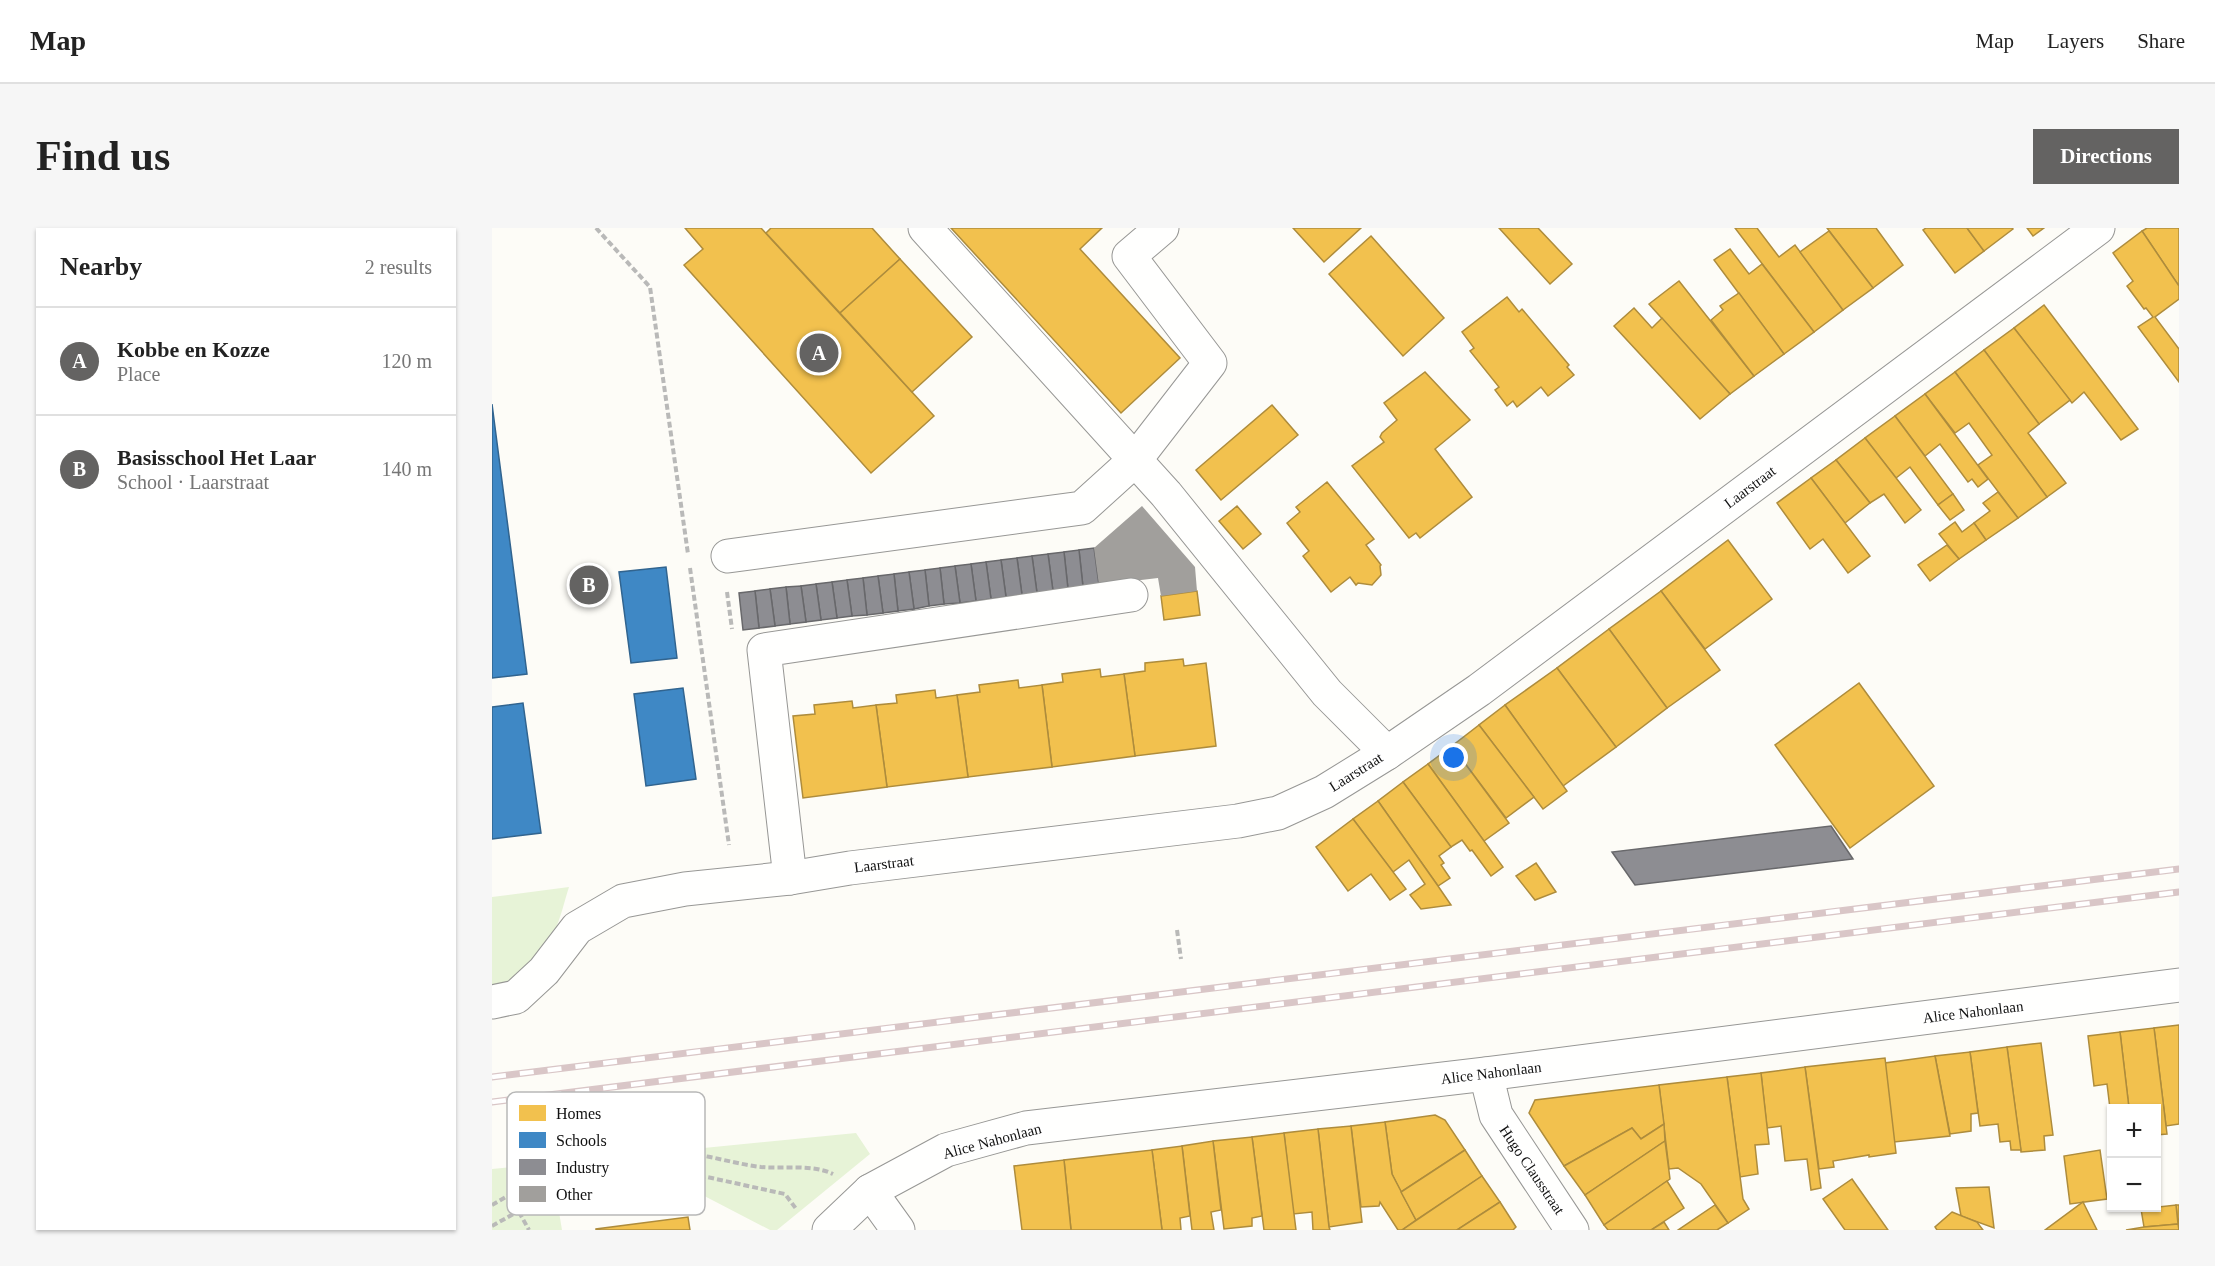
<!DOCTYPE html>
<meta charset="utf-8">
<style>
body{margin:0;font-family:"Times New Roman",serif;background:#f6f6f6;color:#222}
.controls{position:absolute;right:18px;bottom:18px;display:grid;overflow:hidden;border-radius:0px;box-shadow:0 2px 4px #0004}
.controls button{width:54px;height:54px;display:grid;place-items:center;padding:0;border:0;border-bottom:2px solid #e0e0e0;background:#fff;color:#222;font:30px sans-serif}
.you{position:absolute;left:962px;top:530px;width:21px;height:21px;margin:-15px;border:4px solid #fff;border-radius:50%;background:#1a73e8;box-shadow:0 0 0 9px #1a73e833}
.badge{display:grid;place-items:center;width:39px;height:39px;border-radius:50%;background:#646362;color:#fff;font-size:20px;font-weight:700}
.pin{position:absolute;translate:-50% -50%;border:3px solid #fff;box-shadow:0 2px 6px #0006}
.list{margin:0;padding:0;list-style:none}
h2{display:flex;justify-content:space-between;align-items:center;height:78px;margin:0;padding:0 24px;font-size:26px}
h2 small{font-size:20px;font-weight:400;color:#767676}
.list li{display:grid;grid-template-columns:39px 1fr auto;gap:18px;align-items:center;box-sizing:border-box;height:108px;padding:0 24px;border-top:2px solid #e0e0e0}
.list b{display:block;font-size:22px;white-space:nowrap}
.list p{margin:0;font-size:20px;white-space:nowrap;color:#767676}
.list em{font-size:20px;font-style:normal;color:#767676}
.map{position:relative;flex:none;width:1687px;height:1002px;overflow:hidden;border-radius:0px}
header{display:flex;align-items:center;gap:36px;box-sizing:border-box;height:84px;padding:0 30px;background:#fff;border-bottom:2px solid #e0e0e0}
header strong{font-size:28px}
nav{display:flex;gap:33px;margin-inline-start:auto;font-size:21px}
.intro{display:flex;align-items:center;justify-content:space-between;box-sizing:border-box;height:144px;padding:0 36px}
h1{margin:0;font-size:42px}
.button{padding:15px 27px;border-radius:0px;background:#646362;color:#fff;font-size:21px;font-weight:700}
main{display:flex;gap:36px;padding:0 36px}
aside{flex:1;background:#fff;border-radius:0px;box-shadow:0 2px 4px #0004}
.map>svg:first-child{display:block}
.green{fill:#e7f3d7}
.homes{fill:#f2c14e;stroke:#ae8c3c;stroke-width:1.5}
.schools{fill:#3f88c5;stroke:#31648f;stroke-width:1.5}
.industry{fill:#8d8d92;stroke:#68686b;stroke-width:1.5}
.building{fill:#a19f9c}
.lines{fill:none;stroke-linecap:round;stroke-linejoin:round}
.minor-casing{stroke:#979795;stroke-width:35}
.path{stroke:#b9b9b8;stroke-width:4;stroke-dasharray:6 3;stroke-linecap:butt}
.minor{stroke:#fffffe;stroke-width:33}
.rail-casing{stroke:#d9c6c7;stroke-width:7}
.rail{stroke:#fff;stroke-width:4.5;stroke-dasharray:14;stroke-linecap:butt}
.labels{text-anchor:middle;dominant-baseline:central;stroke-width:6;stroke-linejoin:round;paint-order:stroke}
.street-label{font-size:15px;fill:#111;stroke:#fff}
.key{fill:#fff;stroke:#b8b8b8;stroke-width:1.5}
.key-label{font-size:16px;fill:#111}
</style>
<header>
<strong>Map</strong>
<nav><a>Map</a><a>Layers</a><a>Share</a></nav>
</header>
<div class="intro"><h1>Find us</h1><a class="button">Directions</a></div>
<main>
<aside>
<h2>Nearby<small>2 results</small></h2>
<ul class="list">
<li><span class="badge">A</span><div><b>Kobbe en Kozze</b><p>Place</p></div><em>120 m</em></li>
<li><span class="badge">B</span><div><b>Basisschool Het Laar</b><p>School · Laarstraat</p></div><em>140 m</em></li>
</ul>
</aside>
<div class="map">
<svg width="1687" height="1002" viewBox="0 0 1687 1002">
<rect width="100%" height="100%" fill="#fdfcf7"/>
<g class="green">
<path d="M77 659C72 674 69 690 62 704 55 719 16 762 0 764V669Z"/>
<polygon points="364,905 378,926 285,1002 278,1002 197,960 67,984 70,1002 0,1002 0,941"/>
</g>
<g class="homes">
<polygon points="193,0 269,0 442,188 379,245 192,37 211,21"/>
<polygon points="279,0 380,0 408,31 348,85 274,5"/>
<polygon points="459,0 610,0 588,21 688,130 629,185"/>
<polygon points="801,0 869,0 832,34"/>
<polygon points="1007,0 1046,0 1080,36 1058,56"/>
<polygon points="1243,0 1265,0 1287,29 1303,17 1351,82 1322,104"/>
<polygon points="1335,0 1384,0 1411,37 1381,60"/>
<polygon points="1434,0 1475,0 1492,23 1463,45 1431,2"/>
<polygon points="1475,0 1520,0 1521,1 1492,23"/>
<polygon points="1535,0 1552,0 1541,8"/>
<polygon points="1655,0 1687,0 1687,58 1650,3"/>
<polygon points="1337,3 1381,60 1351,82 1308,24"/>
<polygon points="1650,3 1687,58 1687,71 1663,89 1687,121 1687,154 1646,99 1661,89 1654,80 1652,81 1635,58 1641,53 1621,25"/>
<polygon points="879,8 952,90 911,128 837,46"/>
<polygon points="1238,21 1257,46 1270,36 1322,104 1292,126 1222,32"/>
<polygon points="408,31 480,109 420,164 348,85"/>
<polygon points="1187,53 1262,148 1238,166 1157,76"/>
<polygon points="1247,65 1292,126 1262,148 1219,92 1231,82 1228,78"/>
<polygon points="1015,69 1027,84 1030,81 1077,137 1075,139 1082,147 1056,168 1049,159 1025,179 1021,173 1015,178 1003,162 1007,159 978,123 982,120 970,104"/>
<polygon points="1552,77 1646,201 1629,212 1592,164 1580,175 1522,100"/>
<polygon points="1142,80 1160,100 1170,90 1238,166 1208,191 1122,98"/>
<polygon points="1522,100 1578,172 1547,196 1492,122"/>
<polygon points="1492,122 1547,196 1536,205 1574,255 1555,269 1463,144"/>
<polygon points="933,144 978,192 943,221 980,269 928,310 924,305 917,310 860,238 892,214 888,209 890,205 905,192 892,175"/>
<polygon points="1463,144 1555,269 1526,290 1486,237 1500,227 1477,195 1463,205 1433,166"/>
<polygon points="1433,166 1496,251 1486,259 1480,251 1476,254 1448,216 1433,228 1403,188"/>
<polygon points="780,177 806,207 729,272 704,242"/>
<polygon points="1403,188 1461,266 1446,277 1418,239 1404,250 1373,210"/>
<polygon points="1373,210 1429,282 1413,295 1392,266 1378,275 1344,232"/>
<polygon points="1344,232 1378,275 1353,295 1319,250"/>
<polygon points="1319,250 1378,328 1356,345 1331,311 1318,321 1285,275"/>
<polygon points="835,254 882,311 874,317 889,337 888,338 889,347 880,357 866,355 864,357 858,349 839,364 811,328 817,323 795,295 808,284 804,279"/>
<polygon points="1506,264 1526,290 1494,312 1482,295 1498,283 1491,275"/>
<polygon points="1461,266 1472,282 1458,292 1446,277"/>
<polygon points="745,278 769,306 751,321 727,293"/>
<polygon points="1463,294 1470,304 1482,295 1494,312 1467,331 1447,306"/>
<polygon points="1236,312 1280,371 1213,421 1169,363"/>
<polygon points="1455,317 1467,331 1438,353 1426,337"/>
<polygon points="705,363 708,387 672,392 669,368"/>
<polygon points="1169,363 1228,442 1175,480 1117,401"/>
<polygon points="1117,401 1175,480 1124,519 1065,440"/>
<polygon points="691,431 692,438 714,435 724,518 643,528 632,446 653,443 653,435"/>
<polygon points="1065,440 1124,519 1071,558 1013,477"/>
<polygon points="608,441 609,449 632,446 643,528 560,539 550,457 571,454 570,446"/>
<polygon points="526,452 527,460 550,457 560,539 476,549 465,467 488,464 487,457"/>
<polygon points="1367,455 1442,558 1358,620 1283,517"/>
<polygon points="443,462 444,470 465,467 476,549 395,559 384,477 405,475 404,467"/>
<polygon points="360,473 361,480 384,477 395,559 311,570 301,488 323,486 322,477"/>
<polygon points="1013,477 1075,563 1051,581 987,497"/>
<polygon points="987,497 1042,569 1014,590 960,518"/>
<polygon points="960,518 1017,595 992,613 936,536"/>
<polygon points="936,536 1011,639 999,648 980,622 978,623 970,612 959,619 911,554"/>
<polygon points="911,554 959,619 947,628 952,635 949,637 958,650 946,658 886,573"/>
<polygon points="886,573 946,658 959,677 929,681 918,667 933,656 917,632 901,644 861,591"/>
<polygon points="861,591 914,661 898,672 879,646 856,663 824,619"/>
<polygon points="1044,635 1064,664 1043,672 1024,648"/>
<polygon points="1687,797 1687,896 1674,898 1662,800"/>
<polygon points="1662,800 1675,906 1664,907 1664,880 1637,880 1628,804"/>
<polygon points="1628,804 1637,880 1620,880 1620,897 1615,856 1602,858 1596,808"/>
<polygon points="1549,815 1561,907 1552,908 1553,922 1529,924 1515,819"/>
<polygon points="1515,819 1529,922 1519,922 1518,913 1508,914 1506,896 1488,898 1478,824"/>
<polygon points="1478,824 1486,885 1479,886 1479,903 1458,906 1443,828"/>
<polygon points="1443,828 1458,908 1402,914 1393,835"/>
<polygon points="1393,830 1404,925 1377,929 1377,927 1341,933 1342,939 1327,941 1313,839"/>
<polygon points="1313,839 1329,960 1319,962 1315,931 1293,933 1289,898 1275,900 1269,845"/>
<polygon points="1269,845 1277,916 1263,917 1266,946 1248,949 1235,849"/>
<polygon points="1235,849 1251,971 1257,981 1236,995 1209,956 1186,940 1177,941 1167,857"/>
<polygon points="1167,857 1172,896 1149,911 1140,900 1072,938 1037,885 1043,872"/>
<polygon points="943,887 953,892 973,922 909,964 900,946 893,894"/>
<polygon points="893,894 900,946 924,992 910,1002 906,1002 888,974 887,978 869,979 859,898"/>
<polygon points="1172,896 1173,913 1093,967 1072,938 1140,900 1149,911"/>
<polygon points="859,898 870,994 837,999 826,901"/>
<polygon points="826,901 837,999 838,1002 821,1002 820,984 801,986 792,905"/>
<polygon points="792,905 804,1002 772,1002 760,909"/>
<polygon points="760,909 770,988 760,990 760,998 732,1001 721,913"/>
<polygon points="721,913 729,982 719,984 722,1002 700,1002 690,918"/>
<polygon points="1173,913 1178,951 1112,997 1093,967"/>
<polygon points="690,918 698,988 688,990 689,1002 670,1002 660,922"/>
<polygon points="660,922 670,1002 579,1002 572,932"/>
<polygon points="973,922 990,948 924,992 909,964"/>
<polygon points="1608,922 1615,971 1578,976 1572,928"/>
<polygon points="572,932 579,1002 530,1002 522,938"/>
<polygon points="990,948 1008,974 965,1002 910,1002"/>
<polygon points="1360,951 1396,1002 1353,1002 1331,971"/>
<polygon points="1175,953 1192,980 1159,1002 1116,1002 1112,997"/>
<polygon points="1497,959 1502,1000 1469,988 1464,960"/>
<polygon points="1008,974 1024,999 1021,1002 965,1002"/>
<polygon points="1591,974 1605,1002 1553,1002"/>
<polygon points="1223,977 1236,995 1225,1002 1186,1002"/>
<polygon points="1684,977 1687,977 1687,996 1686,996"/>
<polygon points="1684,977 1686,996 1652,999 1649,981"/>
<polygon points="1460,984 1485,994 1491,1002 1445,1002 1443,999"/>
<polygon points="196,989 198,1002 104,1002 104,1001"/>
<polygon points="1172,994 1177,1002 1159,1002"/>
<polygon points="1686,996 1687,1002 1634,1002 1652,999"/>
</g>
<g class="schools">
<polygon points="0,176 35,446 0,450"/>
<polygon points="174,339 185,430 139,435 127,344"/>
<polygon points="191,460 204,551 154,558 142,466"/>
<polygon points="31,475 49,605 0,611 0,479"/>
</g>
<g class="industry">
<polygon points="602,320 607,357 591,359 587,322"/>
<polygon points="587,322 591,359 576,361 572,324"/>
<polygon points="572,324 576,361 561,363 556,326"/>
<polygon points="556,326 561,363 545,365 540,328"/>
<polygon points="540,328 545,365 530,367 525,330"/>
<polygon points="525,330 530,367 514,369 509,332"/>
<polygon points="509,332 514,369 499,371 494,334"/>
<polygon points="494,334 499,371 484,373 479,336"/>
<polygon points="479,336 484,373 468,375 463,338"/>
<polygon points="463,338 468,375 452,376 448,340"/>
<polygon points="448,340 452,376 437,378 433,342"/>
<polygon points="433,342 437,378 422,381 417,344"/>
<polygon points="417,344 422,381 406,383 402,346"/>
<polygon points="402,346 406,383 391,385 386,348"/>
<polygon points="386,348 391,385 375,387 371,350"/>
<polygon points="371,350 375,387 360,388 355,352"/>
<polygon points="355,352 360,388 345,390 340,354"/>
<polygon points="340,354 345,390 329,392 324,356"/>
<polygon points="324,356 329,392 314,394 309,358"/>
<polygon points="309,358 314,394 298,396 294,359"/>
<polygon points="294,359 298,396 283,398 278,361"/>
<polygon points="278,361 283,398 267,400 263,363"/>
<polygon points="263,363 267,400 251,402 247,365"/>
<polygon points="1339,598 1361,631 1143,657 1120,624"/>
</g>
<polygon class="building" points="650,278 703,339 705,363 669,368 666,350 607,357 602,320"/>
<g class="lines">
<defs>
<g id="minor">
<polyline points="433,0 674,266 835,465 895,525"/>
<polyline points="236,328 590,280 643,232 718,135 637,28 670,0"/>
<polyline points="298,650 272,422 639,367"/>
<polyline points="0,774 24,769 52,743 85,700 131,673 193,661 298,650 358,640 746,593 786,585 832,564 895,525 987,462 1606,0"/>
<polyline points="994,846 1004,887 1080,1002"/>
<polyline points="378,963 406,1002"/>
<polyline points="337,1002 378,963 454,922 534,900 994,846 1687,757"/>
</g>
</defs>
<use href="#minor" class="minor-casing"/>
<g class="path">
<polyline points="104,0 158,59 196,326"/>
<polyline points="198,340 237,617"/>
<polyline points="235,364 240,401"/>
<polyline points="685,702 689,731"/>
<path d="M0 977C12 970 24 963 36 956 72 935 145 924 187 925 215 926 242 936 269 939 292 941 320 936 341 946"/>
<polyline points="27,984 37,1002"/>
<polyline points="0,998 41,975 81,962 149,953 215,949 293,966 305,982"/>
</g>
<use href="#minor" class="minor"/>
<defs>
<g id="rail">
<polyline points="0,849 1687,641"/>
<polyline points="0,874 1687,664"/>
</g>
</defs>
<use href="#rail" class="rail-casing"/>
<use href="#rail" class="rail"/>
</g>
<g class="labels">
<g class="street-label">
<text transform="translate(1258 259) rotate(-37)">Laarstraat</text>
<text transform="translate(864 544) rotate(-32)">Laarstraat</text>
<text transform="translate(392 636) rotate(-7)">Laarstraat</text>
<text transform="translate(1481 784) rotate(-7)">Alice Nahonlaan</text>
<text transform="translate(999 845) rotate(-7)">Alice Nahonlaan</text>
<text transform="translate(500 913) rotate(-15)">Alice Nahonlaan</text>
<text transform="translate(1040 942) rotate(56)">Hugo Clausstraat</text>
</g>
</g>
<rect x="15" y="864" width="198" height="123" rx="9" class="key"/>
<rect x="27" y="877" width="27" height="16" fill="#f2c14e"/>
<rect x="27" y="904" width="27" height="16" fill="#3f88c5"/>
<rect x="27" y="931" width="27" height="16" fill="#8d8d92"/>
<rect x="27" y="958" width="27" height="16" fill="#a19f9c"/>
<g class="key-label">
<text x="64" y="891">Homes</text>
<text x="64" y="918">Schools</text>
<text x="64" y="945">Industry</text>
<text x="64" y="972">Other</text>
</g>
</svg>
<div class="controls">
<button>+</button>
<button>−</button>
</div>
<div class="you"></div>
<div class="pin badge" style="left:327px;top:125px">A</div>
<div class="pin badge" style="left:97px;top:357px">B</div>
</div>
</main>
